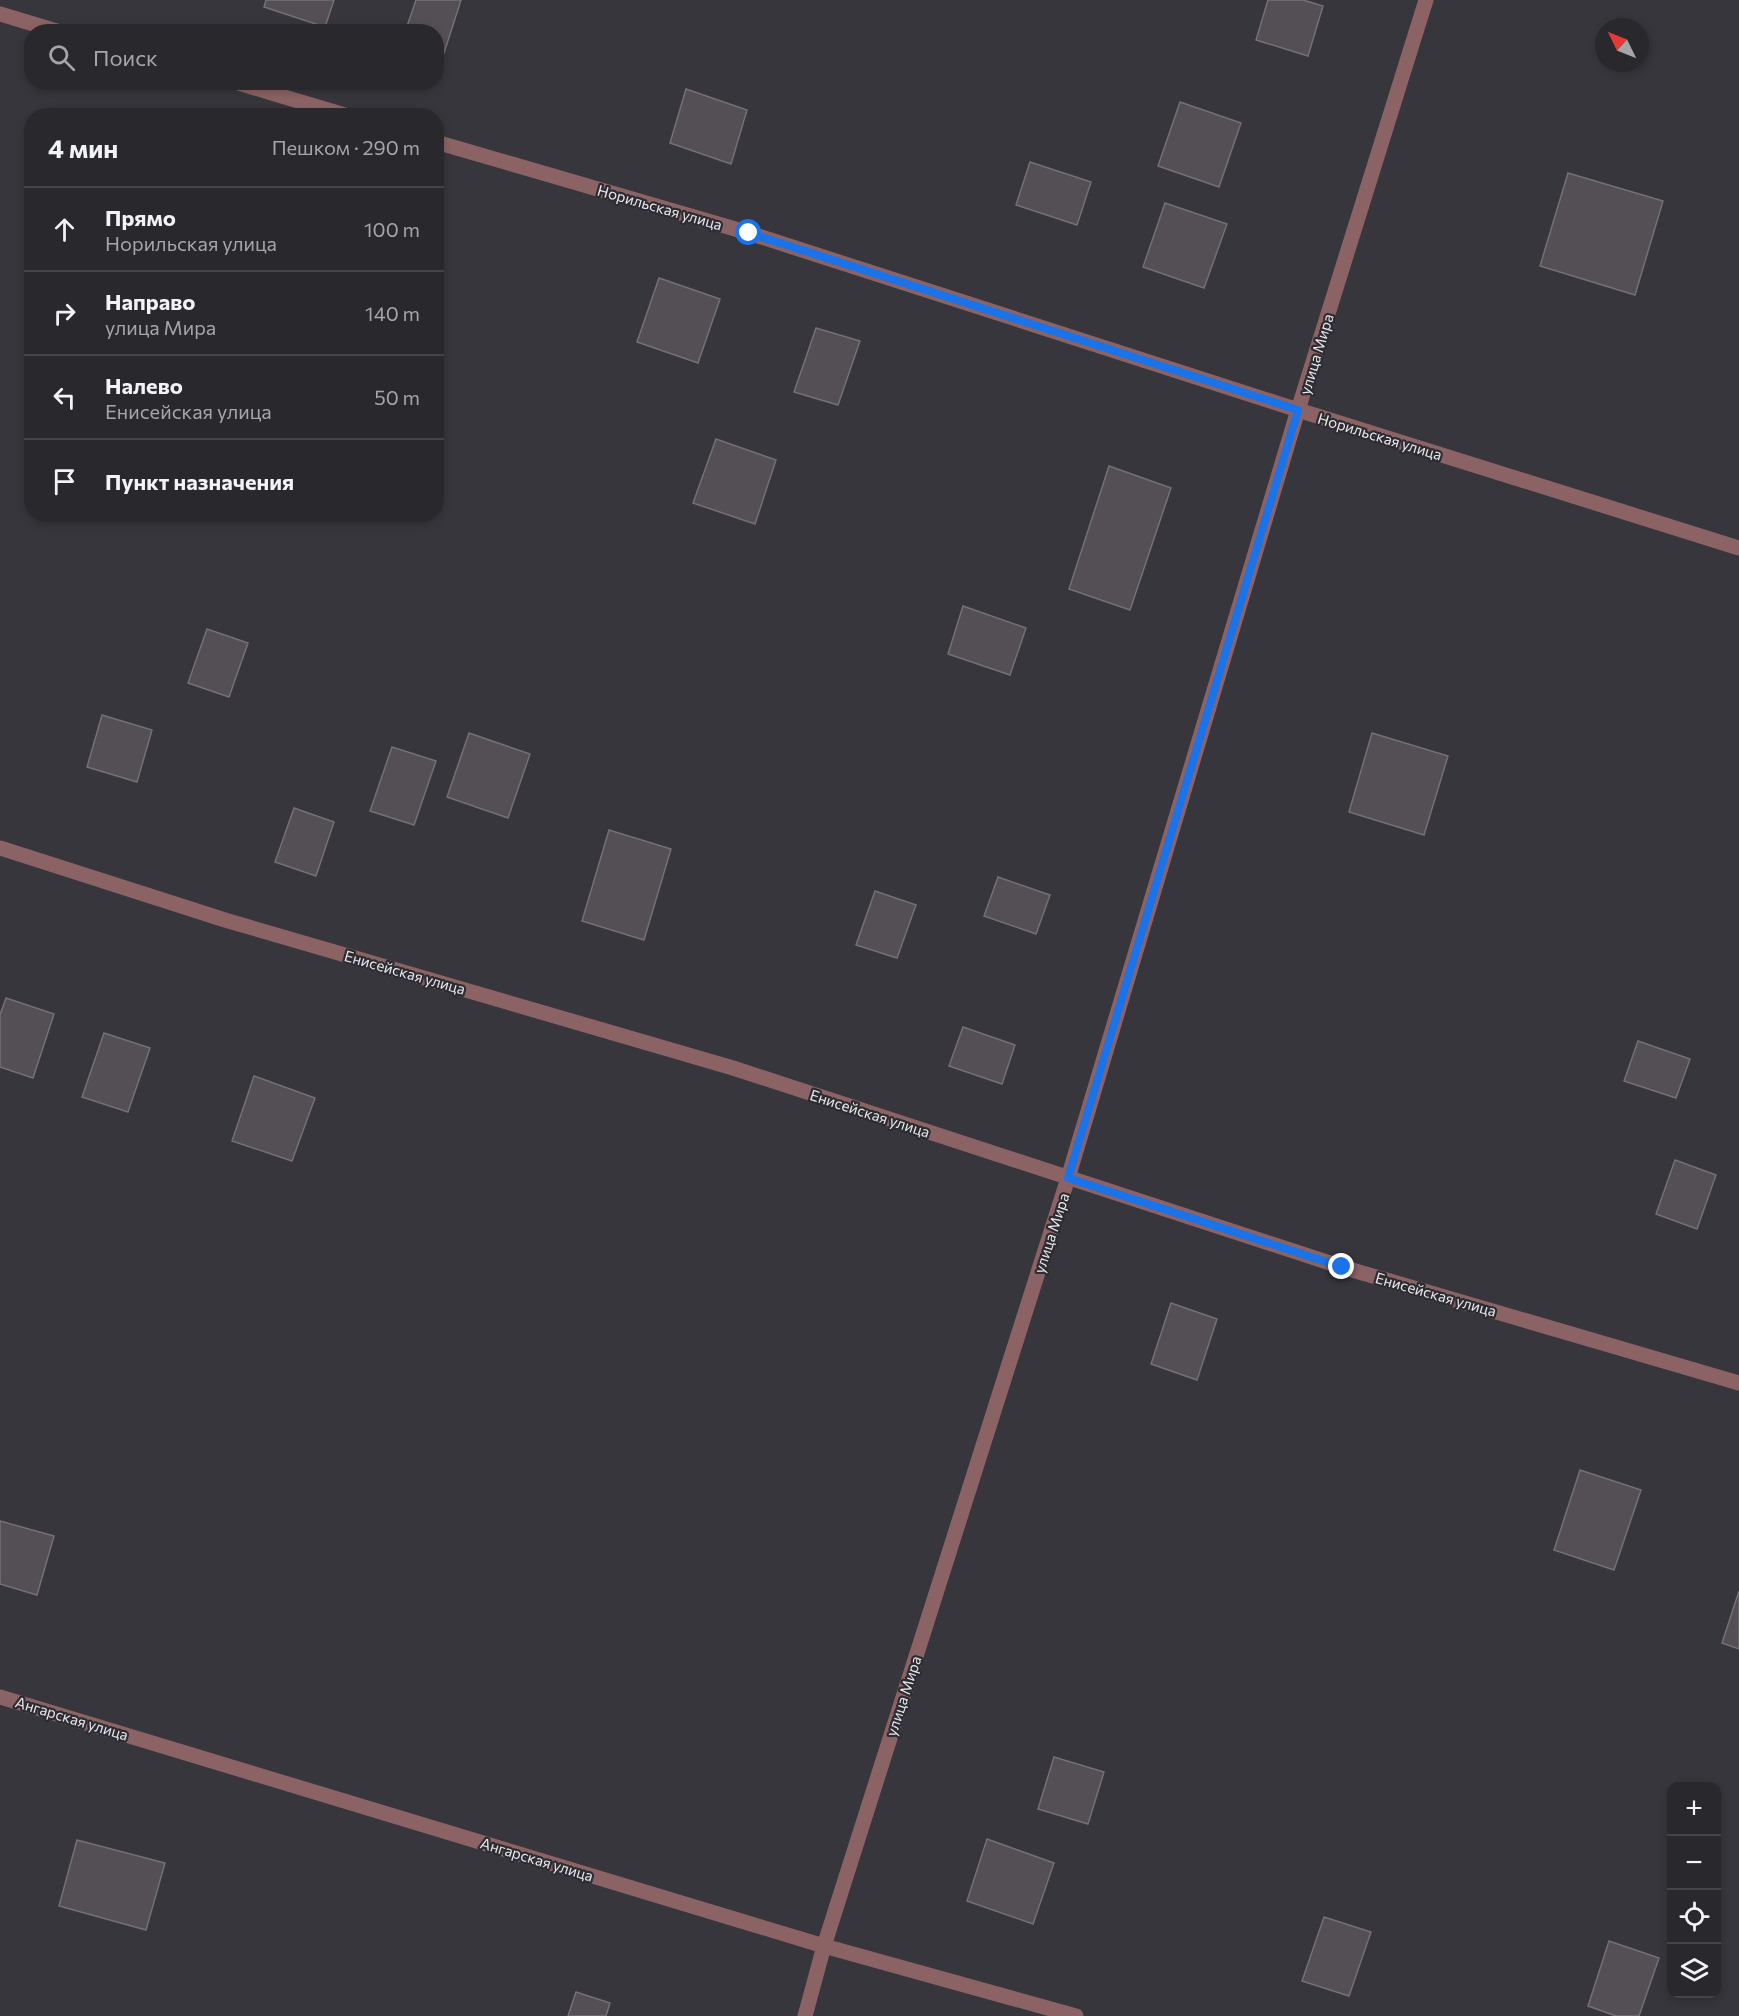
<!DOCTYPE html>
<html lang="ru">
<meta charset="utf-8">
<style>
body{margin:0;font-family:Commissioner,sans-serif;background:#303035;color:#f1f3f6}
.controls{position:absolute;right:18px;bottom:18px;display:grid;overflow:hidden;border-radius:12px;box-shadow:0 3px 9px #0003}
.controls button{width:54px;height:54px;display:grid;place-items:center;padding:0;border:0;border-bottom:2px solid #444449;background:#28282d;color:#f1f3f6;font:30px sans-serif}
.compass{position:absolute;left:1595px;top:18px;width:54px;height:54px;border-radius:50%;background:#28282d;box-shadow:0 3px 9px #0003;rotate:313deg}
.stop{position:absolute;width:18px;height:18px;margin:-14px;border:4px solid #1a73e8;border-radius:50%;background:#fff}
.stop.end{background:#1a73e8;border-color:#fff;box-shadow:0 2px 6px #0008}
.list{margin:0;padding:0;list-style:none}
h2{display:flex;justify-content:space-between;align-items:center;height:78px;margin:0;padding:0 24px;font-size:26px}
h2 small{font-size:20px;font-weight:400;color:#a5a6aa}
.list li{display:grid;grid-template-columns:39px 1fr auto;gap:18px;align-items:center;box-sizing:border-box;height:84px;padding:0 24px;border-top:2px solid #444449}
.list b{display:block;font-size:22px;white-space:nowrap}
.list p{margin:0;font-size:20px;white-space:nowrap;color:#a5a6aa}
.list em{font-size:20px;font-style:normal;color:#a5a6aa}
.icon{flex:none;width:33px;height:33px;fill:none;stroke:currentColor;stroke-width:2;stroke-linecap:round;stroke-linejoin:round}
.map{position:relative;flex:none;width:1739px;height:2016px;overflow:hidden}
.search{position:absolute;background:#28282d;box-shadow:0 3px 9px #0003;left:24px;top:24px;width:420px;height:66px;display:flex;align-items:center;gap:15px;box-sizing:border-box;padding:0 21px;border-radius:24px;color:#a5a6aa;font-size:22px}
.panel{position:absolute;background:#28282d;box-shadow:0 3px 9px #0003;left:24px;top:108px;width:420px;height:414px;border-radius:24px}
.map>svg:first-child{display:block}
.building{fill:#534f55;stroke:#747076;stroke-width:1.5}
.lines{fill:none;stroke-linecap:round;stroke-linejoin:round}
.street{stroke:#8c6365;stroke-width:15}
.route{stroke:#1a73e8;stroke-width:8}
.labels{text-anchor:middle;dominant-baseline:central;stroke-width:4.5;stroke-linejoin:round;paint-order:stroke}
.street-label{font-size:15px;fill:#e8e8ec;stroke:#2c2c32}
</style>
<div class="map">
<svg width="1739" height="2016" viewBox="0 0 1739 2016">
<rect width="100%" height="100%" fill="#36363c"/>
<g class="building">
<polygon points="266,0 334,0 325,27 264,7"/>
<polygon points="416,0 461,0 444,53 436,50 436,32 405,32"/>
<polygon points="1268,0 1303,0 1323,6 1308,56 1256,40"/>
<polygon points="686,89 747,110 731,164 670,143"/>
<polygon points="1180,102 1241,123 1219,187 1158,166"/>
<polygon points="1030,162 1091,182 1077,225 1016,205"/>
<polygon points="1568,173 1663,201 1635,295 1540,266"/>
<polygon points="1165,203 1227,224 1204,288 1143,267"/>
<polygon points="659,278 720,299 698,363 637,342"/>
<polygon points="816,328 860,341 838,405 794,392"/>
<polygon points="716,439 776,460 755,524 693,503"/>
<polygon points="1109,466 1171,488 1130,610 1069,589"/>
<polygon points="963,606 1026,628 1010,675 948,654"/>
<polygon points="207,629 248,643 229,697 188,683"/>
<polygon points="102,715 152,730 137,782 87,767"/>
<polygon points="469,733 530,754 508,818 447,797"/>
<polygon points="1372,733 1448,756 1424,835 1349,812"/>
<polygon points="392,747 436,761 414,825 370,811"/>
<polygon points="294,808 334,822 316,876 275,862"/>
<polygon points="609,830 671,849 644,940 582,921"/>
<polygon points="998,877 1050,895 1036,934 984,916"/>
<polygon points="875,891 916,905 897,958 856,945"/>
<polygon points="6,998 54,1014 33,1078 0,1067 0,1015"/>
<polygon points="963,1027 1015,1045 1002,1084 949,1066"/>
<polygon points="104,1033 150,1048 128,1112 82,1097"/>
<polygon points="1638,1041 1690,1059 1676,1098 1624,1081"/>
<polygon points="254,1076 315,1098 292,1161 232,1141"/>
<polygon points="1675,1160 1716,1175 1697,1229 1656,1214"/>
<polygon points="1171,1303 1217,1319 1197,1380 1151,1364"/>
<polygon points="1580,1470 1641,1490 1614,1570 1554,1550"/>
<polygon points="0,1521 54,1536 37,1595 0,1584"/>
<polygon points="1739,1591 1739,1649 1722,1643"/>
<polygon points="1054,1757 1104,1772 1088,1824 1038,1809"/>
<polygon points="987,1839 1054,1863 1033,1924 967,1901"/>
<polygon points="77,1840 165,1863 146,1930 59,1906"/>
<polygon points="1324,1917 1371,1932 1349,1996 1302,1981"/>
<polygon points="1609,1941 1659,1958 1639,2016 1616,2016 1588,2006"/>
<polygon points="576,1992 610,2003 606,2016 568,2016"/>
</g>
<g class="lines">
<g class="street">
<polyline points="0,14 60,32"/>
<polyline points="235,82 348,116"/>
<polyline points="436,142 749,233 1298,410 1739,548"/>
<polyline points="0,848 225,920 733,1068 1342,1267 1739,1383"/>
<polyline points="0,1697 824,1946 1076,2016"/>
<polyline points="805,2016 824,1946 1068,1178 1298,410 1426,0"/>
</g>
</g>
<g class="lines">
<polyline class="route" points="749,233 1298,410 1068,1178 1342,1267"/>
</g>
<g class="labels">
<g class="street-label">
<text transform="translate(660 207) rotate(16)">Норильская улица</text>
<text transform="translate(1316 354) rotate(-73)">улица Мира</text>
<text transform="translate(1380 436) rotate(17)">Норильская улица</text>
<text transform="translate(405 972) rotate(16)">Енисейская улица</text>
<text transform="translate(870 1113) rotate(18)">Енисейская улица</text>
<text transform="translate(1051 1233) rotate(-72)">улица Мира</text>
<text transform="translate(1436 1294) rotate(16)">Енисейская улица</text>
<text transform="translate(903 1696) rotate(-72)">улица Мира</text>
<text transform="translate(72 1718) rotate(17)">Ангарская улица</text>
<text transform="translate(537 1859) rotate(17)">Ангарская улица</text>
</g>
</g>
</svg>
<div class="controls">
<button>+</button>
<button>−</button>
<button><svg class="icon" aria-label="locate" viewBox="0 0 24 24"><circle cx="12" cy="12" r="6"/><path d="M12 2v4M12 18v4M2 12h4M18 12h4"/></svg></button>
<button><svg class="icon" aria-label="layers" viewBox="0 0 24 24"><path d="M12 4l9 5-9 5-9-5zM3 14l9 5 9-5"/></svg></button>
</div>
<svg class="compass" viewBox="-18 -18 36 36"><path d="M0-13l5 13h-10z" fill="#e53935"/><path d="M0 13l5-13h-10z" fill="#a5a6aa"/></svg>
<div class="stop" style="left:749px;top:233px"></div>
<div class="stop end" style="left:1342px;top:1267px"></div>
<div class="search"><svg class="icon" aria-label="search" viewBox="0 0 24 24"><circle cx="10" cy="10" r="6"/><path d="M15 15l6 6"/></svg>Поиск</div>
<section class="panel">
<h2>4 мин<small>Пешком · 290 m</small></h2>
<ul class="list">
<li><svg class="icon" aria-label="ahead" viewBox="0 0 24 24"><path d="M12 20V5M6 11l6-6 6 6"/></svg><div><b>Прямо</b><p>Норильская улица</p></div><em>100 m</em></li>
<li><svg class="icon" aria-label="right" viewBox="0 0 24 24"><path d="M7 20v-9h11M14 6l5 5-5 5"/></svg><div><b>Направо</b><p>улица Мира</p></div><em>140 m</em></li>
<li><svg class="icon" aria-label="left" viewBox="0 0 24 24"><path d="M17 20v-9H6M10 6l-5 5 5 5"/></svg><div><b>Налево</b><p>Енисейская улица</p></div><em>50 m</em></li>
<li><svg class="icon" aria-label="arrive" viewBox="0 0 24 24"><path d="M6 21V4h12l-3 4 3 4H6"/></svg><div><b>Пункт назначения</b></div></li>
</ul>
</section>
</div>
